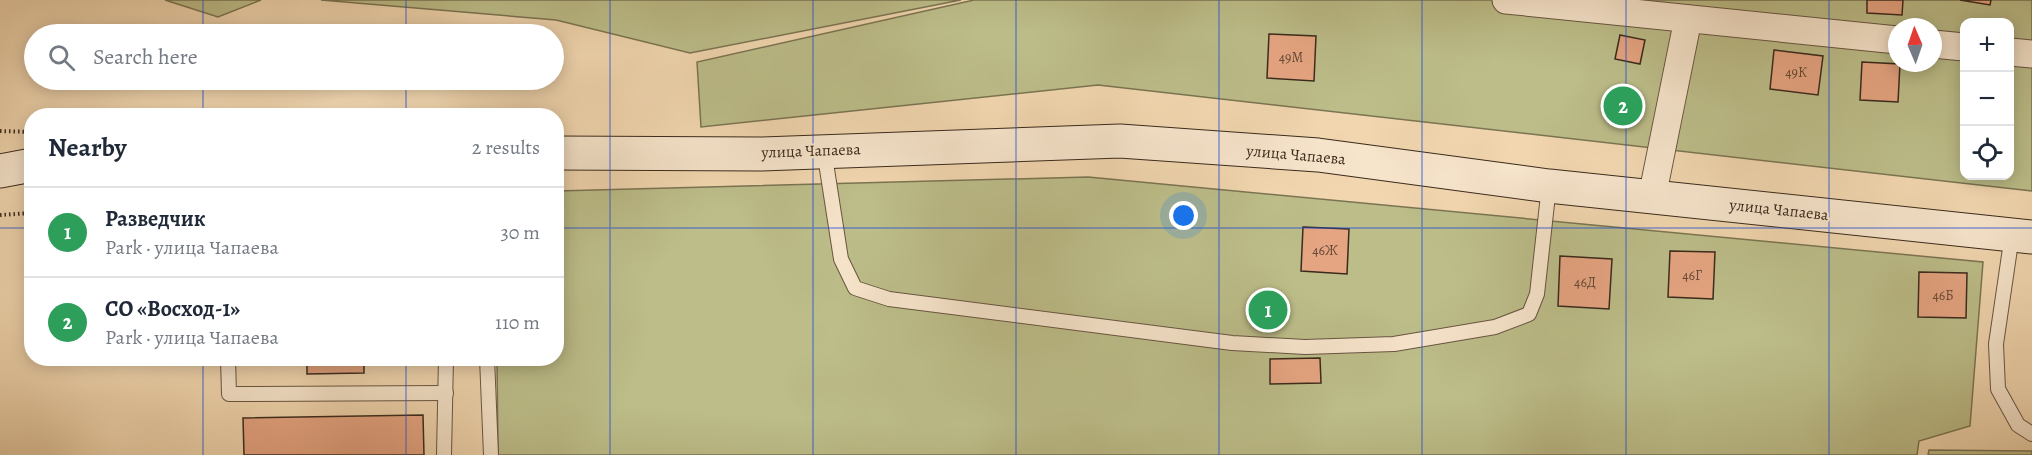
<!DOCTYPE html>
<meta charset="utf-8">
<style>
body{margin:0;font-family:Alegreya,serif;background:#f6f6f7;color:#1f2937}
.controls{position:absolute;right:18px;top:18px;display:grid;overflow:hidden;border-radius:12px;box-shadow:0 3px 15px #0003}
.controls button{width:54px;height:54px;display:grid;place-items:center;padding:0;border:0;border-bottom:2px solid #e0e1e3;background:#fff;color:#1f2937;font:30px sans-serif}
.compass{position:absolute;left:1888px;top:18px;width:54px;height:54px;border-radius:50%;background:#fff;box-shadow:0 3px 15px #0003;rotate:358deg}
.you{position:absolute;left:1184px;top:216px;width:21px;height:21px;margin:-15px;border:4px solid #fff;border-radius:50%;background:#1a73e8;box-shadow:0 0 0 9px #1a73e833}
.badge{display:grid;place-items:center;width:39px;height:39px;border-radius:50%;background:#2563eb;color:#fff;font-size:20px;font-weight:700}
.pin{position:absolute;translate:-50% -50%;border:3px solid #fff;box-shadow:0 2px 6px #0006}
.list{margin:0;padding:0;list-style:none}
h2{display:flex;justify-content:space-between;align-items:center;height:78px;margin:0;padding:0 24px;font-size:26px}
h2 small{font-size:20px;font-weight:400;color:#747a83}
.list li{display:grid;grid-template-columns:39px 1fr auto;gap:18px;align-items:center;box-sizing:border-box;height:90px;padding:0 24px;border-top:2px solid #e0e1e3}
.list b{display:block;font-size:22px;white-space:nowrap}
.list p{margin:0;font-size:20px;white-space:nowrap;color:#747a83}
.list em{font-size:20px;font-style:normal;color:#747a83}
.icon{flex:none;width:33px;height:33px;fill:none;stroke:currentColor;stroke-width:2;stroke-linecap:round;stroke-linejoin:round}
.map{position:relative;flex:none;width:2032px;height:455px;overflow:hidden}
.search{position:absolute;background:#fff;box-shadow:0 3px 15px #0003;left:24px;top:24px;width:540px;height:66px;display:flex;align-items:center;gap:15px;box-sizing:border-box;padding:0 21px;border-radius:33px;color:#747a83;font-size:22px}
.panel{position:absolute;background:#fff;box-shadow:0 3px 15px #0003;left:24px;top:108px;width:540px;height:258px;border-radius:24px}
.map>svg:first-child{display:block}
.green{fill:#bcbd89;stroke:#7b7452;stroke-width:1.5;fill-rule:evenodd}
.building{fill:#e6a582;stroke:#3a2a1c;stroke-width:1.5}
.lines{fill:none;stroke-linecap:round;stroke-linejoin:round}
.lane-casing{stroke:#685541;stroke-width:16}
.street-casing{stroke:#685541;stroke-width:29}
.secondary-casing{stroke:#3a2a1c;stroke-width:35}
.path{stroke:#3a2a1c;stroke-width:4;stroke-dasharray:1.5 3;stroke-linecap:butt}
.lane{stroke:#f6e4cb;stroke-width:14}
.street{stroke:#f6e4cb;stroke-width:27}
.secondary{stroke:#f6e4cb;stroke-width:33}
.grid{fill:none;stroke:#1d4ed8;stroke-width:1.5;stroke-opacity:0.55}
.labels{text-anchor:middle;dominant-baseline:central;stroke-width:4.5;stroke-linejoin:round;paint-order:stroke}
.number-label{font-size:14px;fill:#654936}
.street-label{font-size:16px;fill:#3a2a1c;stroke:#f6e4cb}
</style>
<div class="map">
<svg width="2032" height="455" viewBox="0 0 2032 455">
<rect width="100%" height="100%" fill="#f1d6af"/>
<filter id="stains"><feTurbulence type="fractalNoise" baseFrequency=".00333" numOctaves="4"/><feColorMatrix values="0 0 0 0 .2 0 0 0 0 .09 0 0 0 0 .02 0 0 0 .5 -.17"/></filter>
<radialGradient id="worn" r=".72"><stop offset=".6" stop-color="#630" stop-opacity="0"/><stop offset="1" stop-color="#630" stop-opacity=".3"/></radialGradient>
<g class="green">
<polygon points="165,0 261,0 218,17"/>
<polygon points="321,0 961,0 690,53 556,20"/>
<path d="M974 0H2032V191L1098 85 701 127 697 62ZM1964 22H2010V176H1964ZM1897 27H1933V63H1897Z"/>
<polygon points="1088,177 1983,262 1970,426 1919,441 1917,455 498,455 497,359 556,358 557,191"/>
<polygon points="1929,450 2032,451 2032,455 1928,455"/>
</g>
<g class="building">
<polygon points="1867,0 1903,0 1902,15 1867,13"/>
<polygon points="1960,0 1991,0 1990,5"/>
<polygon points="1269,34 1316,36 1314,81 1267,78"/>
<polygon points="1620,35 1645,40 1640,64 1615,59"/>
<polygon points="1774,50 1823,56 1818,95 1770,89"/>
<polygon points="1862,62 1900,64 1898,102 1860,100"/>
<polygon points="1303,227 1349,229 1347,274 1301,271"/>
<polygon points="1670,251 1715,252 1713,299 1668,297"/>
<polygon points="1560,256 1612,259 1609,309 1558,306"/>
<polygon points="1919,272 1967,273 1966,318 1918,317"/>
<polygon points="307,358 364,358 364,373 307,374"/>
<polygon points="1320,358 1321,383 1270,384 1270,359"/>
<polygon points="423,415 424,455 244,455 243,418"/>
</g>
<g class="lines">
<defs>
<g id="lane">
<polyline points="824,150 841,259 855,288 889,299 1232,343 1305,347 1394,344 1495,327 1529,314 1537,294 1549,186"/>
<polyline points="2012,235 1996,344 1998,389 2018,425 2032,434"/>
<polyline points="228,358 229,394 446,393"/>
<polyline points="487,358 491,455"/>
<polyline points="444,455 446,358"/>
</g>
<g id="street">
<polyline points="1506,0 1897,40"/>
<polyline points="1933,44 1964,47"/>
<polyline points="2010,52 2032,54"/>
<polyline points="1652,197 1688,19"/>
</g>
<g id="secondary">
<polyline points="556,153 761,154 1120,141 1318,155 1549,186 2032,237"/>
<polyline points="0,171 32,165"/>
</g>
</defs>
<use href="#lane" class="lane-casing"/>
<use href="#street" class="street-casing"/>
<use href="#secondary" class="secondary-casing"/>
<g class="path">
<polyline points="0,131 32,132"/>
<polyline points="0,215 32,213"/>
</g>
<use href="#lane" class="lane"/>
<use href="#street" class="street"/>
<use href="#secondary" class="secondary"/>
</g>
<path class="grid" d="M203 0V34M406 0V34M610 0V455M813 0V455M1016 0V455M1219 0V455M1422 0V455M1626 0V455M1829 0V455M203 80V116M406 80V116M0 228H32M556 228H2032M203 358V455M406 358V455"/>
<g class="labels">
<g class="number-label">
<text x="1291" y="57">49М</text>
<text x="1796" y="72">49К</text>
<text x="1325" y="250">46Ж</text>
<text x="1692" y="275">46Г</text>
<text x="1585" y="282">46Д</text>
<text x="1943" y="295">46Б</text>
</g>
<g class="street-label">
<text transform="translate(811 151) rotate(-2)">улица Чапаева</text>
<text transform="translate(1296 155) rotate(5)">улица Чапаева</text>
<text transform="translate(1779 210) rotate(6)">улица Чапаева</text>
</g>
</g>
<rect width="100%" height="100%" filter="url(#stains)"/>
<rect width="100%" height="100%" fill="url(#worn)"/>
</svg>
<div class="controls">
<button>+</button>
<button>−</button>
<button><svg class="icon" aria-label="locate" viewBox="0 0 24 24"><circle cx="12" cy="12" r="6"/><path d="M12 2v4M12 18v4M2 12h4M18 12h4"/></svg></button>
</div>
<svg class="compass" viewBox="-18 -18 36 36"><path d="M0-13l5 13h-10z" fill="#e53935"/><path d="M0 13l5-13h-10z" fill="#747a83"/></svg>
<div class="you"></div>
<div class="pin badge" style="left:1268px;top:310px;background:#2e9e5b">1</div>
<div class="pin badge" style="left:1623px;top:106px;background:#2e9e5b">2</div>
<div class="search"><svg class="icon" aria-label="search" viewBox="0 0 24 24"><circle cx="10" cy="10" r="6"/><path d="M15 15l6 6"/></svg>Search here</div>
<section class="panel">
<h2>Nearby<small>2 results</small></h2>
<ul class="list">
<li><span class="badge" style="background:#2e9e5b">1</span><div><b>Разведчик</b><p>Park · улица Чапаева</p></div><em>30 m</em></li>
<li><span class="badge" style="background:#2e9e5b">2</span><div><b>СО «Восход-1»</b><p>Park · улица Чапаева</p></div><em>110 m</em></li>
</ul>
</section>
</div>
